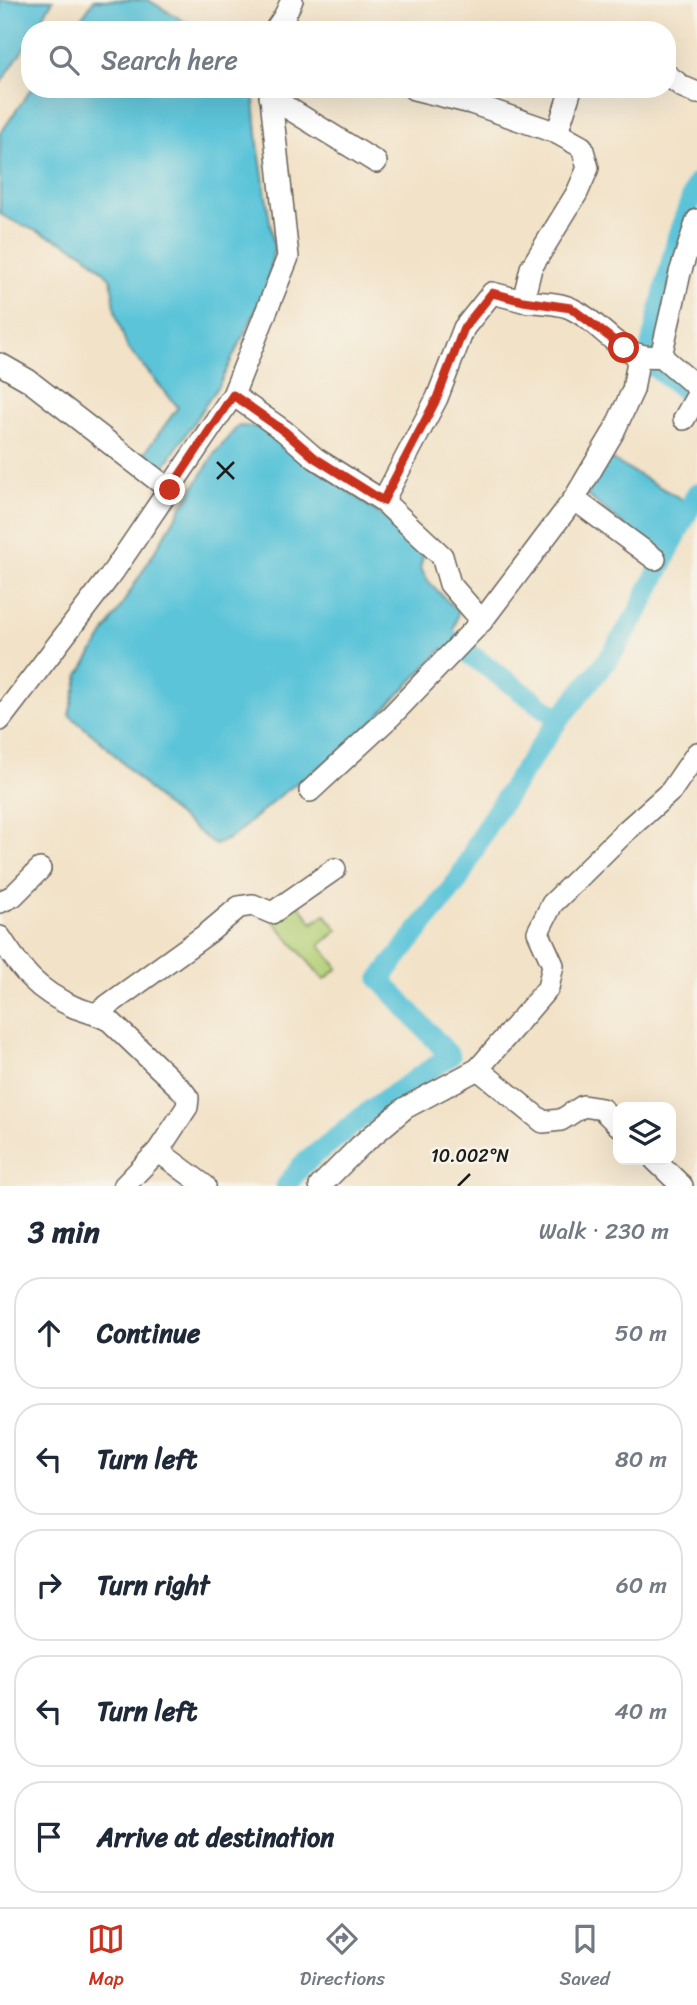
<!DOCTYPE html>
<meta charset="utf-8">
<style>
body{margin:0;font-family:Sriracha,sans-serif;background:#f6f6f7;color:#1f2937}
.controls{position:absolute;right:21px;bottom:21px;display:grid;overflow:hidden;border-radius:14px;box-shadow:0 7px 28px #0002}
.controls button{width:63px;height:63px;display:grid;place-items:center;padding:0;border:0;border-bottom:2px solid #e0e1e3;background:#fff;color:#1f2937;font:35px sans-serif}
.stop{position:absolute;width:21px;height:21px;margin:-16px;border:5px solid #c8321e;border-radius:50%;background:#fff}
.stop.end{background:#c8321e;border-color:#fff;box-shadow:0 2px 7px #0008}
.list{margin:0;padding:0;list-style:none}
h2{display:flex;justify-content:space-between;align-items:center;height:91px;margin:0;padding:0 28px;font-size:30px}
h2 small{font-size:23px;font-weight:400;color:#747a83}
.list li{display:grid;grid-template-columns:46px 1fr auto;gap:21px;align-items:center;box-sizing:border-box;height:112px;margin:0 14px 14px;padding:0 14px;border:2px solid #e0e1e3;border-radius:28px}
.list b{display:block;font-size:26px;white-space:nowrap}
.list em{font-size:23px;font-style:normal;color:#747a83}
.icon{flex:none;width:38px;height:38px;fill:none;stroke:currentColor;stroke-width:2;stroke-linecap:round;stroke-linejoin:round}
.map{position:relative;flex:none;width:697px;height:1186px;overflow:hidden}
.search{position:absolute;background:#fff;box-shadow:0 7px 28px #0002;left:21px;right:21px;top:21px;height:77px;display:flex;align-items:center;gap:18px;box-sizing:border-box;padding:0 24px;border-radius:28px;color:#747a83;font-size:26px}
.sheet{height:721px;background:#fff}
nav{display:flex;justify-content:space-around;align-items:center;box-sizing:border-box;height:98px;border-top:2px solid #e0e1e3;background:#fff;font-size:19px;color:#747a83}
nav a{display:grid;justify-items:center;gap:4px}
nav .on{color:#c8321e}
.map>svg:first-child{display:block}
.green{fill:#b2cf76;stroke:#677649;stroke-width:2}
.water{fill:#5cc4d9;stroke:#3c707a;stroke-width:2}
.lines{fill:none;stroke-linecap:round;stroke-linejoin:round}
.canal{stroke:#5cc4d9;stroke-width:21}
.street-casing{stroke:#676158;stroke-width:24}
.street{stroke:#fff;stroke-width:21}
.route{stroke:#c8321e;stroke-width:9}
.ticks{fill:none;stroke:#1c1c1c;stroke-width:2.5}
.ticks-label{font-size:18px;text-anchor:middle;fill:#1c1c1c;stroke:#f7f3e8;stroke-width:5;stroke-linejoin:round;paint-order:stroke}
</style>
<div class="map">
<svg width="697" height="1186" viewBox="0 0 697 1186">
<rect width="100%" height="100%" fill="#f7f3e8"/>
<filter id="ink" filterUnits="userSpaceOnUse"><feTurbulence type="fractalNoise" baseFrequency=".0143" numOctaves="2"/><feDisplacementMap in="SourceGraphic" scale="14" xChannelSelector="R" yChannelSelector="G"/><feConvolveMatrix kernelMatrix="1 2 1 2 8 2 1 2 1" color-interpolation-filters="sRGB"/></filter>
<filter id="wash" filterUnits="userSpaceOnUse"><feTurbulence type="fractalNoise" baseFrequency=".00686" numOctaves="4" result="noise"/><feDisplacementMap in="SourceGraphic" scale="28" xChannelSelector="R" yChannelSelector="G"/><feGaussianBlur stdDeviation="1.57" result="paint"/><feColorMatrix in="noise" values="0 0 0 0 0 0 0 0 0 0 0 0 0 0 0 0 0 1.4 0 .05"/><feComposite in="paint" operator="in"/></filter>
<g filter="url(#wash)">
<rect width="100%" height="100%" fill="#f2e2c7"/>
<polygon class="green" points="297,902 313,923 325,914 338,930 320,945 338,968 324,980 271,918"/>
<g class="water">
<polygon points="0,0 53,0 35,30 30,30 30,39 0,84"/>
<polygon points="94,0 148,0 199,30 73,30"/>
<path d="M31 89H253L258 144 274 248 266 290 220 383 163 468 144 454 178 407 127 347 116 314 111 279C101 269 90 256 77 249 52 235 25 229 0 214V134Z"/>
<polygon points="238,426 258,427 354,495 425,549 420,568 429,582 458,612 453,634 440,652 373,721 341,751 282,794 231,838 215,845 163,804 106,746 69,715 79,675 215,453"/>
<polygon points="607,457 688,503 660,555 582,491"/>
</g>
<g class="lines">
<g class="canal">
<polyline points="697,183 678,235 651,345 649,363 697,400"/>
<polyline points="449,639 559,719"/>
<polyline points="286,1186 302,1165 377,1105 450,1056 380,979 459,879 486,827 519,777 559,719 612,654 638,612 697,493"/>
</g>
</g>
</g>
<g filter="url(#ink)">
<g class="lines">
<defs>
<g id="street">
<polyline points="275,30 284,17 292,0"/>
<polyline points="667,75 683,87 697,93"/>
<polyline points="270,89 288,257 233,395 284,431 315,458 383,501 442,556 450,584 482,621"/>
<polyline points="270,97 376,162"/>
<polyline points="557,133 571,89"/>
<path d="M523 301C538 303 559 302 572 309 605 324 620 362 661 356L697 387"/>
<polyline points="661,356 680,273 697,220"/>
<polyline points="0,364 28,380 170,490"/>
<polyline points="684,419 697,396"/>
<polyline points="574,499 655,559"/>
<polyline points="383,501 437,398 464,328 492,293 523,301 531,268 577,193 588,168 582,147 557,133 471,103 414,89"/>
<polyline points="0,720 113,572 233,395"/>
<polyline points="310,791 391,716 482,621 532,555 574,499 613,433 633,390 639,355"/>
<polyline points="0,902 13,896 40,869"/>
<path d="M0 937C22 971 36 990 74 1007 87 1012 98 1014 110 1021L182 1090 188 1098 187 1107 158 1151 205 1186"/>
<polyline points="97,1013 208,933 239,907 253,905 272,913 335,869"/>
<polyline points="478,1069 548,988 553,965 538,932 552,904 626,831 671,791 697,753"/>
<polyline points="655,1160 682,1186"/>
<polyline points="124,1186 158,1151"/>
<polyline points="320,1186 360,1146 405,1108 478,1069 543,1122 561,1120 583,1106 602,1109 618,1125"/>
</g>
</defs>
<use href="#street" class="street-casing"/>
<use href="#street" class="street"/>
</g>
</g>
<g class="lines" filter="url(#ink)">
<polyline class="route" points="170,490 233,395 284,431 315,458 383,501 437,398 464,328 492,293 523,301 571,308 624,348"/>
</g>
<path class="ticks" d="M217 462 234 479M217 479 234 462M458 1186 470 1174"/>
<g class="ticks-label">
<text x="470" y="1162">10.002°N</text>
</g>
</svg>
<div class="controls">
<button><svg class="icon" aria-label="layers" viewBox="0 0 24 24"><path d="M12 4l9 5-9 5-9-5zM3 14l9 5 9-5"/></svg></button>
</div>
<div class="stop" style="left:624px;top:348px"></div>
<div class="stop end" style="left:170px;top:490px"></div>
<div class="search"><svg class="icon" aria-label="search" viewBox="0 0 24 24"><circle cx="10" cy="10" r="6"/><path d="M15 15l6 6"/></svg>Search here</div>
</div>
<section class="sheet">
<h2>3 min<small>Walk · 230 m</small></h2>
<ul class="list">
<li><svg class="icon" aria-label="ahead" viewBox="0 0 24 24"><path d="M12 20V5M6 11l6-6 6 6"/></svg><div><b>Continue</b></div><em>50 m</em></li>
<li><svg class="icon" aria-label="left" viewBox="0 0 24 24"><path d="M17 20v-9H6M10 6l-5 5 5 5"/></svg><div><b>Turn left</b></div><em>80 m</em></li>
<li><svg class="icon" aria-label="right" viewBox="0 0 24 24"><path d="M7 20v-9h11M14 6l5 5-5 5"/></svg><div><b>Turn right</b></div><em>60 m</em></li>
<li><svg class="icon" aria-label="left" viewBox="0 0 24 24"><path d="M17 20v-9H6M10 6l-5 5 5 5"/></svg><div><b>Turn left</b></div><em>40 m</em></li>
<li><svg class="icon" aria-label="arrive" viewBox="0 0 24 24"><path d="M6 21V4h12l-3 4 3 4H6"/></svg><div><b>Arrive at destination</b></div></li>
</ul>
</section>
<nav>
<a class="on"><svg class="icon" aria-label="map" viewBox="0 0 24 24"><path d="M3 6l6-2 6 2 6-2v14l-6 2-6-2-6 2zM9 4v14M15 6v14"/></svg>Map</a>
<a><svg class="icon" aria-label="directions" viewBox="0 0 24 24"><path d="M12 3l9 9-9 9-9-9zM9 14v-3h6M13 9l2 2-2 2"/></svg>Directions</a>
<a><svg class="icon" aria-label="saved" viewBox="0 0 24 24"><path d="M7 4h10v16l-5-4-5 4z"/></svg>Saved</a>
</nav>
